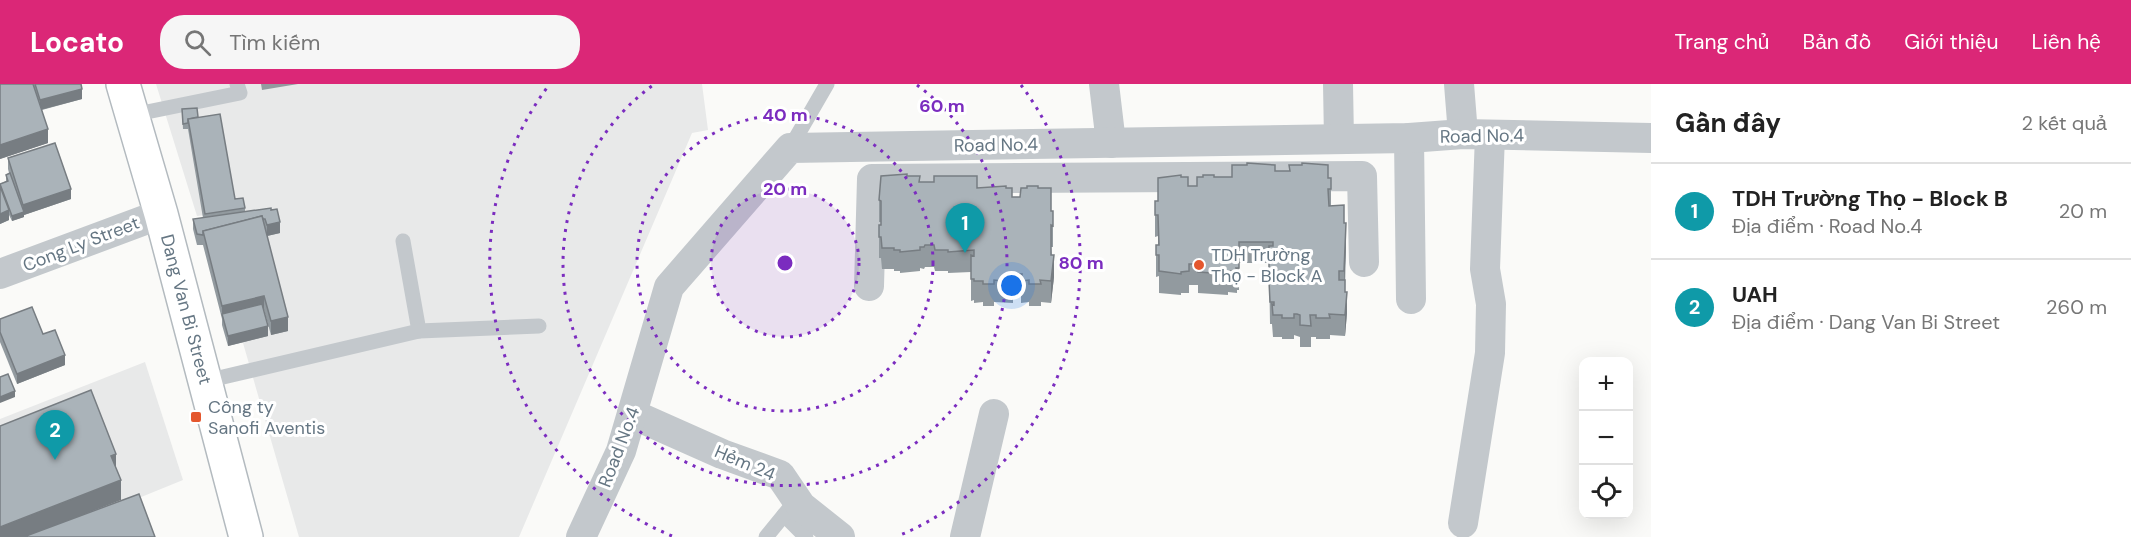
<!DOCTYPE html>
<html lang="vi">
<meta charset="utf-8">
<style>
body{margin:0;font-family:"DM Sans",sans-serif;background:#f6f6f6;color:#222}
.controls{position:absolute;right:18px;bottom:18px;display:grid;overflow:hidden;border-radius:12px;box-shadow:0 6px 24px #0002}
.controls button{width:54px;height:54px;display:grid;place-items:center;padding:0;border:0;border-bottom:2px solid #e0e0e0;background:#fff;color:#222;font:30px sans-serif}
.you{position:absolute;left:1012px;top:202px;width:21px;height:21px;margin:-15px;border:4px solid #fff;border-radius:50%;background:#1a73e8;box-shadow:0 0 0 9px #1a73e833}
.badge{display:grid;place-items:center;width:39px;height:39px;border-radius:50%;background:#db2777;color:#fff;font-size:20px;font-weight:700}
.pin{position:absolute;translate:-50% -50px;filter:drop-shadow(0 2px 3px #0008)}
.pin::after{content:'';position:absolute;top:32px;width:21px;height:18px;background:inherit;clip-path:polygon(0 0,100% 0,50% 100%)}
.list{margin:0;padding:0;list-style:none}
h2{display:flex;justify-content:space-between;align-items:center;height:78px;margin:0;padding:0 24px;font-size:26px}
h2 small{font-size:20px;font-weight:400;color:#767676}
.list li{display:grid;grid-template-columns:39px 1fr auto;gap:18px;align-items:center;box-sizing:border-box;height:96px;padding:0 24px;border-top:2px solid #e0e0e0}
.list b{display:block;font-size:22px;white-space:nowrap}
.list p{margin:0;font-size:20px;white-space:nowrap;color:#767676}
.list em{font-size:20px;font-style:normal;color:#767676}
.icon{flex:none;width:33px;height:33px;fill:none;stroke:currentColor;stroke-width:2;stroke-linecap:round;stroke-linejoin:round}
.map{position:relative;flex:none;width:1651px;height:453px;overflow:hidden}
header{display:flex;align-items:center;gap:36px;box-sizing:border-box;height:84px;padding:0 30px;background:#db2777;color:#fff}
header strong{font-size:28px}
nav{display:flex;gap:33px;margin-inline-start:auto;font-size:21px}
.search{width:420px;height:54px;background:#f6f6f6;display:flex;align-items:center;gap:15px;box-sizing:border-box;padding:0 21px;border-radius:24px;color:#767676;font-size:22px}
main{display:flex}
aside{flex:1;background:#fff}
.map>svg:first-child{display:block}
.built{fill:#e8e9e9}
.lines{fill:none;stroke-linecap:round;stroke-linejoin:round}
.secondary-casing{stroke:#b3babf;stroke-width:36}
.lane{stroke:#c3c8cc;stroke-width:15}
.street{stroke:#c3c8cc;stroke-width:30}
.secondary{stroke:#fff;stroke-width:33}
.wall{fill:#929a9f}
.shaded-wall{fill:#777d82}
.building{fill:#aab3b9;stroke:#777d82;stroke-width:1.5}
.ring{fill:none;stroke:#7b2cbf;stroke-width:3;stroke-dasharray:3 6}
.poi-dot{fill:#e4572e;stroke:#fff;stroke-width:2}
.labels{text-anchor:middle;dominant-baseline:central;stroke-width:6;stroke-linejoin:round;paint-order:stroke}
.street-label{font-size:18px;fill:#657683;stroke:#fff}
.poi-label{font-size:18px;fill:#657683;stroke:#fff;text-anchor:start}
.centre{fill:#7b2cbf;stroke:#fff;stroke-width:3}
.ring-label{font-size:18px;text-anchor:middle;font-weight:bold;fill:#7b2cbf;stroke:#fff;stroke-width:6;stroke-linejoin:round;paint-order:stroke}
</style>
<header>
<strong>Locato</strong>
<div class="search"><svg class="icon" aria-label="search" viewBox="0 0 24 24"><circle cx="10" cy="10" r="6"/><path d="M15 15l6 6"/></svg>Tìm kiếm</div>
<nav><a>Trang chủ</a><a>Bản đồ</a><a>Giới thiệu</a><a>Liên hệ</a></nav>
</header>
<main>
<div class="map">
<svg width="1651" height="453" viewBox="0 0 1651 453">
<rect width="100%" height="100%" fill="#fafaf8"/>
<g class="built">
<polygon points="156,0 702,0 708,46 692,49 519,453 299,453 206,131 197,132"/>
<polygon points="145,278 183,396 43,453 0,453 0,335"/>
</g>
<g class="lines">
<defs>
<g id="secondary">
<path id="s1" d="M123 0 161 130 246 453"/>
</g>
</defs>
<use href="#secondary" class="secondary-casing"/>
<g class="lane">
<polyline points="132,31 240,9 237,0"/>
<polyline points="790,64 827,0"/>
<polyline points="403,157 419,247"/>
<polyline points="206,297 419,247 539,242"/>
<polyline points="784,431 806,453"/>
<polyline points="766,453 797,415"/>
</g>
<g class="street">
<polyline points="1104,0 1111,59"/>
<polyline points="1338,0 1339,55"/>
<polyline points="1459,0 1463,50"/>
<polyline points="1409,54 1411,215"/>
<polyline points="0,190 161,130"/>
<polyline points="869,202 872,95 1362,92 1364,178"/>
<polyline points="632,330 722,370 780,391 801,422 840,453"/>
<polyline points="1463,439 1490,269 1491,220 1485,185 1490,51"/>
<polyline points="581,453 621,367 669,203 790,64 1409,54 1463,50 1651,54"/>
<polyline points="965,453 994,330"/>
</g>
<use href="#secondary" class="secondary"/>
</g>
<g class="wall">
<polygon points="0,0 81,0 82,15 42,26 48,59 0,75"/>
<polygon points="261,0 298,0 262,6"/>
<polygon points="182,25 198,33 235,115 245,124 245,128 271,124 280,149 267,152 288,247 271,251 264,226 263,226 268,252 228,262 222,241 222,235 203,161 197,161 193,145 193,135 203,134 188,45 183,45"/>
<polygon points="8,74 71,115 24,131 24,133 12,137 9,131 9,136 0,140 0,100 6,97 6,91 9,89 8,85"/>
<polygon points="1275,87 1331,94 1331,122 1344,139 1346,160 1345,208 1347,229 1345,252 1330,251 1330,255 1316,255 1316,253 1311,253 1311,263 1300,263 1300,253 1294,251 1294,255 1282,255 1282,253 1273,253 1272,240 1270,240 1269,179 1239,179 1239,206 1237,206 1237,209 1228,208 1228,211 1198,209 1198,201 1189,201 1189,209 1181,209 1181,211 1159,209 1159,192 1156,193 1156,161 1158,161 1158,152 1155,153 1155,117 1158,117 1181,93 1188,102 1197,102 1214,93 1232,93"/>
<polygon points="907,92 920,98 977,104 1006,104 1012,113 1020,113 1038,104 1051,127 1053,127 1053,163 1051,163 1054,193 1051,219 1041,218 1041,222 1029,222 1029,218 1021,219 1021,212 1013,212 1013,219 994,218 994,222 983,222 983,218 974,219 974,216 971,217 971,188 948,189 948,187 935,187 934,183 925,183 924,185 920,184 920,187 900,189 900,187 894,187 894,185 882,185 881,174 879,174 879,141 881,141 881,138 879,138 879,116"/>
<polygon points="0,235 43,250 65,281 17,300 0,258"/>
</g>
<g class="shaded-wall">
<polygon points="82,5 82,15 40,26 40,16"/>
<polygon points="48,45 48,59 0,75 0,61"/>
<polygon points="71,105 71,115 24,131 24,133 12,137 12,132 23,128 23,121"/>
<polygon points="9,126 9,136 0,140 0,130"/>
<polygon points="280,138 280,149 267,152 267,141"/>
<polygon points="1346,139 1346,160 1344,208 1344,187"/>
<polygon points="1054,171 1054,193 1051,219 1051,197"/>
<polygon points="1347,208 1347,229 1345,252 1345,231"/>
<polygon points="264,212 264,226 224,236 222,231 222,222"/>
<polygon points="288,233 288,247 271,251 271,237"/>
<polygon points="268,242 268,252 228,262 228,252"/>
<polygon points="65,271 65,281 17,300 17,290"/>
<polygon points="15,307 15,313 0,319 0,313"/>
<polygon points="116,370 116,390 111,372"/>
<polygon points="121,396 121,416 26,453 0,453 0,443"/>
</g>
<g class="building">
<polygon points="0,0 33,0 48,45 0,61"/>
<polygon points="35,0 81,0 82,5 40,16"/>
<polygon points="197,24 198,33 188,35 188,39 183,40 182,25"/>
<polygon points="220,30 235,115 243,114 245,124 205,130 188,35"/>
<polygon points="55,59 71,105 23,121 8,74"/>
<polygon points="1247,79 1275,81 1275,87 1290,87 1289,81 1302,81 1302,79 1328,81 1328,94 1331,94 1331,105 1328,105 1329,122 1344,121 1344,139 1346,139 1344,187 1339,187 1339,196 1345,196 1345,208 1347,208 1345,231 1329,230 1330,234 1316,234 1316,231 1310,231 1311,242 1300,241 1300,231 1297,230 1294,230 1294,234 1282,234 1282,231 1273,231 1272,220 1274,221 1274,218 1270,218 1269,197 1280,196 1280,187 1269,187 1269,162 1273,162 1273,158 1239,158 1239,184 1236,184 1237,187 1228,187 1228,190 1198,188 1198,180 1189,180 1189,187 1181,188 1181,190 1159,187 1159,171 1156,171 1156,161 1159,161 1158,131 1155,131 1155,117 1158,117 1158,94 1181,91 1181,93 1188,93 1188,102 1197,102 1197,93 1203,93 1203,91 1214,91 1214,93 1232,93 1232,81 1247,81"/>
<polygon points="10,89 24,128 12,132 0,100 8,97 6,91"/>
<polygon points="907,90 907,92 920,92 919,98 934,98 934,92 977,92 977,104 1006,102 1006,104 1012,104 1012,113 1020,113 1021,104 1027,104 1027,102 1038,102 1038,104 1051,104 1051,127 1053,127 1053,142 1051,141 1051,171 1054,171 1051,197 1040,196 1041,200 1029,200 1029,196 1021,197 1022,190 1013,190 1013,198 994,196 994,200 983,200 983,197 974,197 974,195 971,195 971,171 974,172 974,166 948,168 948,166 935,166 934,161 925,161 924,163 920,163 920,166 900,168 900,166 894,166 894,164 882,164 881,153 879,153 879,141 881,141 881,117 879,116 881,92"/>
<polygon points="0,102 9,126 0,130"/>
<polygon points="271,124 271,126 277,125 280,138 267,141 265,135 263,135 262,132 203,147 203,151 197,150 193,135"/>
<polygon points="262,132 288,233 271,237 264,212 222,222 203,147"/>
<polygon points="262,220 268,242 228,252 222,230"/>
<polygon points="32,223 43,250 55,246 65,271 17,290 0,248 0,235"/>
<polygon points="8,290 15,307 0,313 0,293"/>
<polygon points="91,306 116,370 111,372 121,396 0,443 0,342"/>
<polygon points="139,410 155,453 26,453 26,452"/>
</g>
<circle cx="785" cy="179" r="74" fill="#7b2cbf" fill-opacity=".12"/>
<g class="ring">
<circle cx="785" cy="179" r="74"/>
<circle cx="785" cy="179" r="148"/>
<path d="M917 1A222 222 0 1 1 653 1"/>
<path d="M672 452A296 296 0 0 1 549 1M1021 1A296 296 0 0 1 898 452"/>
</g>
<g class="poi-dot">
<circle cx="1199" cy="181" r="6"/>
<rect x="190" y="327" width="12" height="12" rx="3"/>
</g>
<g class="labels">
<g class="street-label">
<text transform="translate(1482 52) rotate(-1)">Road No.4</text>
<text transform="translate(996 61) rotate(-1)">Road No.4</text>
<text transform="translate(81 160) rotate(-21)">Cong Ly Street</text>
<text stroke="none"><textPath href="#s1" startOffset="234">Dang Van Bi Street</textPath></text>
<text transform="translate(619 363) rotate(-69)">Road No.4</text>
<text transform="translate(745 379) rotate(23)">Hẻm 24</text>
</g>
<g class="poi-label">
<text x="1211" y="171">TDH Trường<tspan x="1211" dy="21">Thọ - Block A</tspan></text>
<text x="208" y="323">Công ty<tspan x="208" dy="21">Sanofi Aventis</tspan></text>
</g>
</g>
<circle cx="785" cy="179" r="9" class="centre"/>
<g class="ring-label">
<text x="942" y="28">60 m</text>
<text x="785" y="37">40 m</text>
<text x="785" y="111">20 m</text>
<text x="1081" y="185">80 m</text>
</g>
</svg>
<div class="controls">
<button>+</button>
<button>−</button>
<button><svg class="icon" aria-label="locate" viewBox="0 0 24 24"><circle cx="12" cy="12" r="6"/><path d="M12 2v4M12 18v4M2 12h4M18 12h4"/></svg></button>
</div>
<div class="you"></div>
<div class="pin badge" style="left:965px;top:169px;background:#0f9aa8">1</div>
<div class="pin badge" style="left:55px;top:376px;background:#0f9aa8">2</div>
</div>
<aside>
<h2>Gần đây<small>2 kết quả</small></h2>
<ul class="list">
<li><span class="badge" style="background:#0f9aa8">1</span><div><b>TDH Trường Thọ - Block B</b><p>Địa điểm · Road No.4</p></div><em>20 m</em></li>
<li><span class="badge" style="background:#0f9aa8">2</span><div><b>UAH</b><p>Địa điểm · Dang Van Bi Street</p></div><em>260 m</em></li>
</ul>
</aside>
</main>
